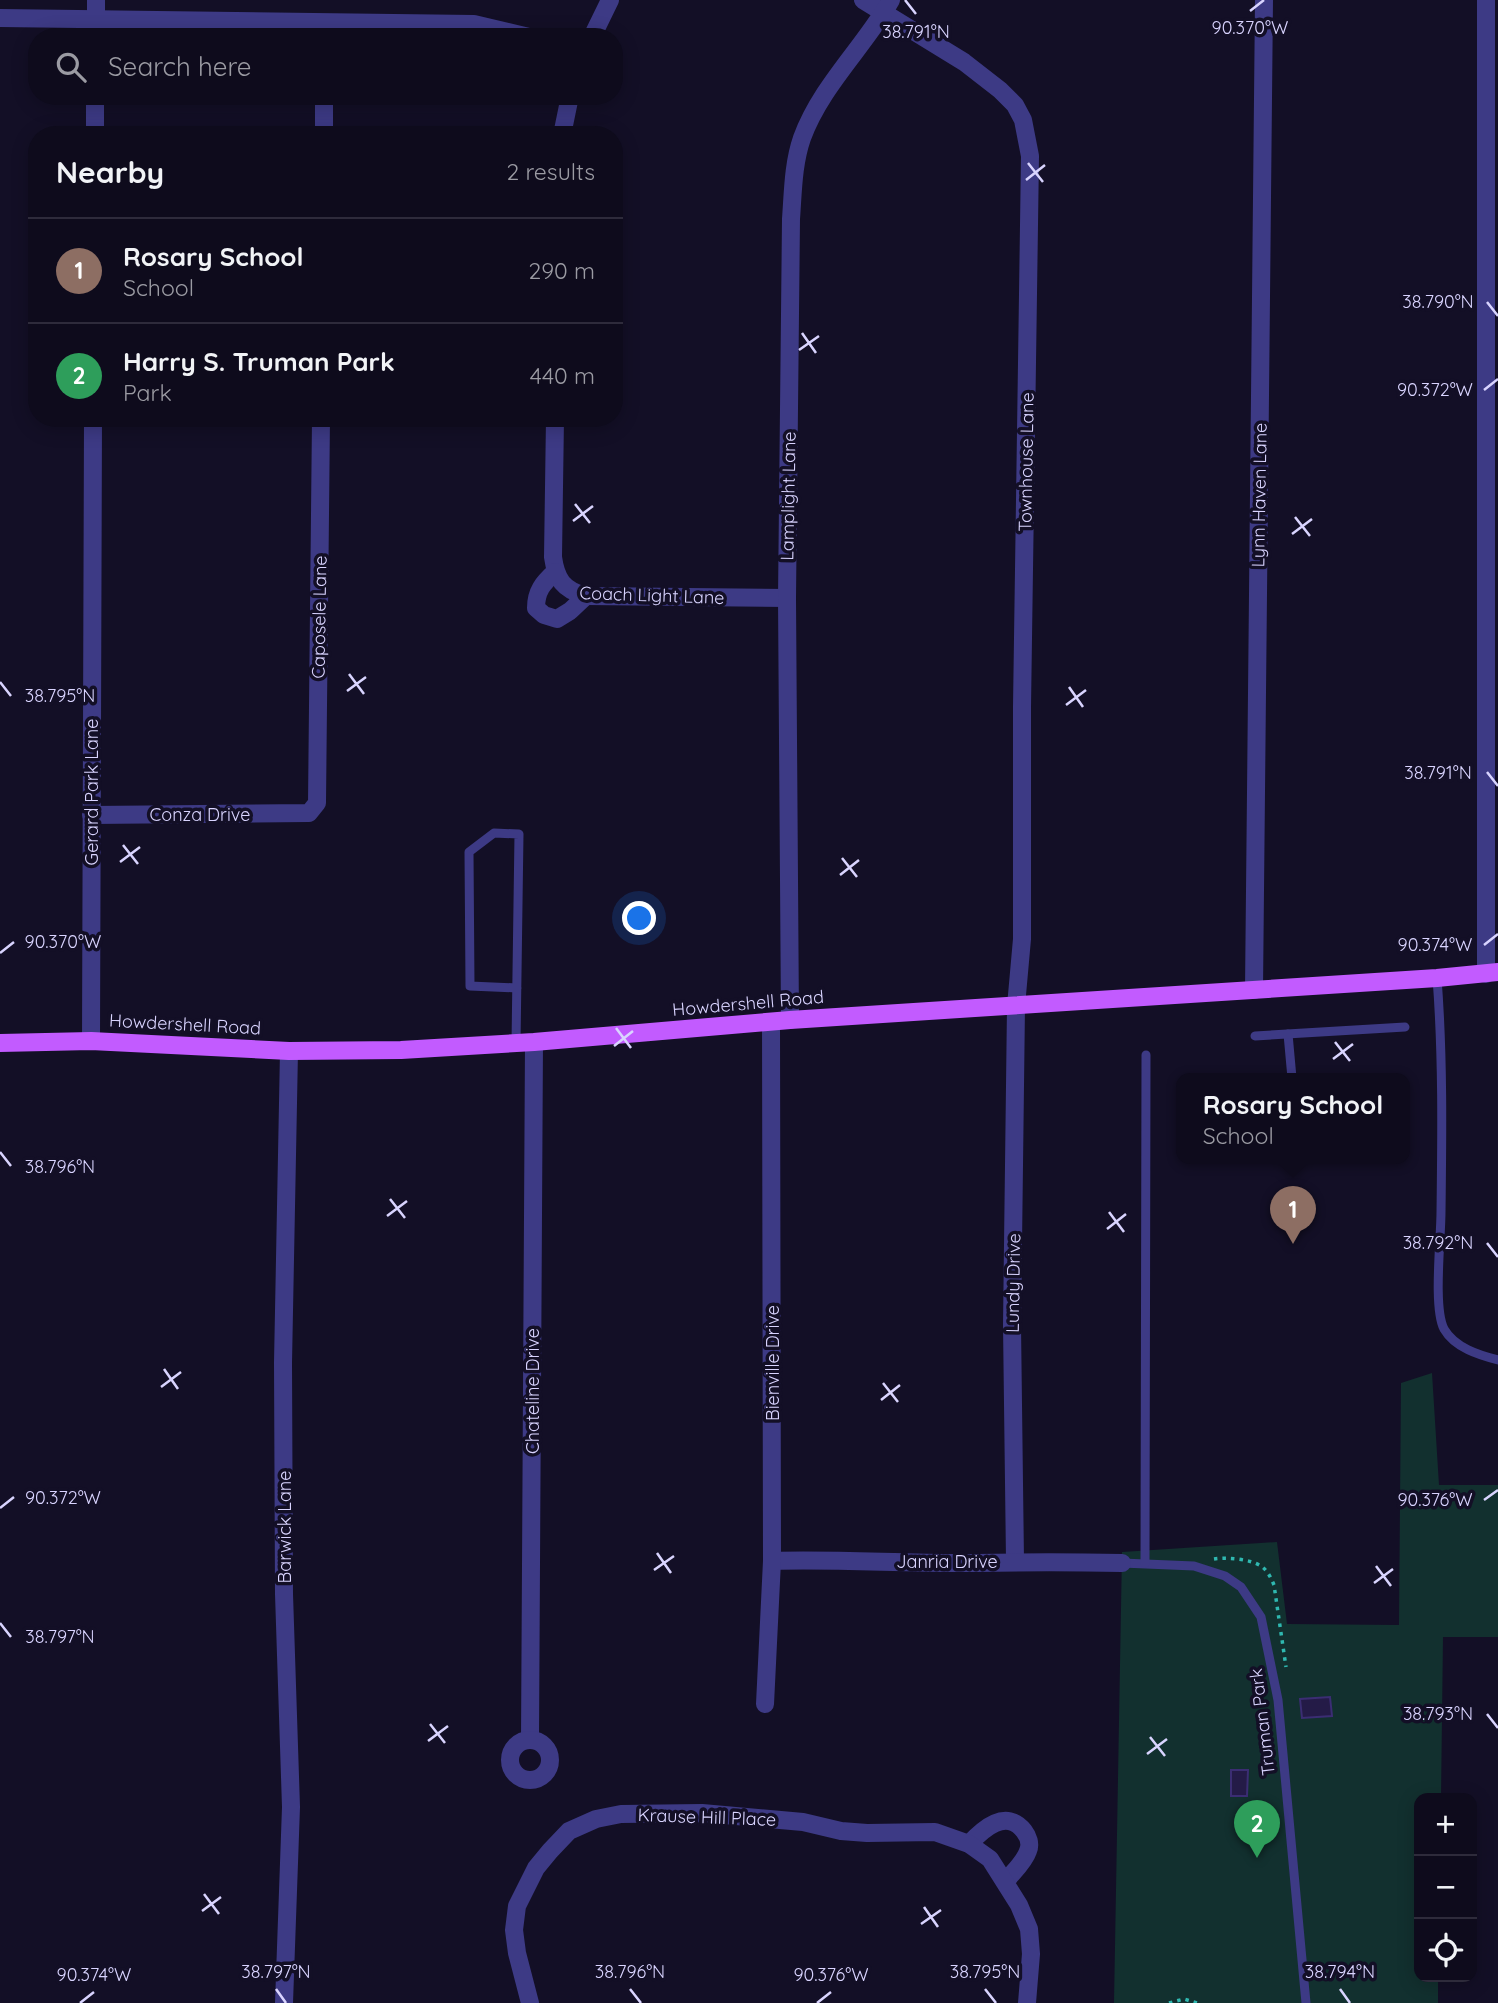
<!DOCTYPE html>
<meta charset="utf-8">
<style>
body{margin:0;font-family:Quicksand,sans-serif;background:#171425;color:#f1f3f6}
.controls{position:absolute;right:21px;bottom:21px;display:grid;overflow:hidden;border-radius:14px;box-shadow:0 4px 18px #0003}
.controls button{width:63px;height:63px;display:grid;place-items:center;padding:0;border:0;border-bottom:2px solid #2e2b3b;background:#0e0b1c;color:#f1f3f6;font:35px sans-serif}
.you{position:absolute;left:640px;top:919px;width:24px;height:24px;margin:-18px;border:5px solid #fff;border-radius:50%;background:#1a73e8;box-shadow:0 0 0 10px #1a73e833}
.badge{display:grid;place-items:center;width:46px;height:46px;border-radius:50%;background:#0f766e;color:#fff;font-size:23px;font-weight:700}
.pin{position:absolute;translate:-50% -58px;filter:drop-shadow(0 2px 4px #0008)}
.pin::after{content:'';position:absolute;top:37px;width:24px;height:21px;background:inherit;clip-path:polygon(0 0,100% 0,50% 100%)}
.popup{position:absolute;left:1176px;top:1073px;width:234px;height:91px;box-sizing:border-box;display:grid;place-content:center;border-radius:14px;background:#0e0b1c;filter:drop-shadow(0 2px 5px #0005);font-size:23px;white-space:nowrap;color:#9b9ba3}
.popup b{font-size:26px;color:#f1f3f6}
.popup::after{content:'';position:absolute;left:50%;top:100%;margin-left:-14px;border:14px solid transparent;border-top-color:#0e0b1c}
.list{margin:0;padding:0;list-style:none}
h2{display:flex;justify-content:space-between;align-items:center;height:91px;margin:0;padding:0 28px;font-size:30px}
h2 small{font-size:23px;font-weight:400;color:#9b9ba3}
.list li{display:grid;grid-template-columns:46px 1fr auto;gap:21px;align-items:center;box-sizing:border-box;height:105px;padding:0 28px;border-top:2px solid #2e2b3b}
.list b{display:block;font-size:26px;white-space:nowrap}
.list p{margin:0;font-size:23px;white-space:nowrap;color:#9b9ba3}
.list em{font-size:23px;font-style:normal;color:#9b9ba3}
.icon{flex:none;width:38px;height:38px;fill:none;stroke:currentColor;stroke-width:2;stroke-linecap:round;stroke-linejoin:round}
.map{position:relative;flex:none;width:1498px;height:2003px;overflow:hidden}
.search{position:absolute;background:#0e0b1c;box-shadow:0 4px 18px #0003;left:28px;top:28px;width:595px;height:77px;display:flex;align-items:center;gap:18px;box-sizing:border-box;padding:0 24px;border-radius:28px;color:#9b9ba3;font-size:26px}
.panel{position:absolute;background:#0e0b1c;box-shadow:0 4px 18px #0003;left:28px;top:126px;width:595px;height:301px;border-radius:28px}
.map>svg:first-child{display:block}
.green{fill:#12302f}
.building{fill:#241b47;stroke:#3b2d73;stroke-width:2}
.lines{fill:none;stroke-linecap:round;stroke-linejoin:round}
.path{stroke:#2fb8b0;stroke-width:3.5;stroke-dasharray:3.5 5;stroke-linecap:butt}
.service{stroke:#3d3a85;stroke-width:9}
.minor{stroke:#3d3a85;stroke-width:18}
.tertiary{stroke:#3d3a85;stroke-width:18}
.primary{stroke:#c25bff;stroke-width:18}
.ticks{fill:none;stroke:#d9d4ff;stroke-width:2.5}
.labels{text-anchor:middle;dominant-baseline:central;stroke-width:7;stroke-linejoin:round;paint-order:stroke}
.street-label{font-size:18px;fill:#d9d4ff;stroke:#130f26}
.ticks-label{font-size:18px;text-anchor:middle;fill:#d9d4ff;stroke:#130f26;stroke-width:7;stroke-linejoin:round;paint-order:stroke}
</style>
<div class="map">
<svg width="1498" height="2003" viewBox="0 0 1498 2003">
<rect width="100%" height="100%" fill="#130f26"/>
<polygon class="green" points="1432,1373 1439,1485 1498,1485 1498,1637 1443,1637 1441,1798 1419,1798 1419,1977 1438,1977 1438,2003 1114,2003 1122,1552 1277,1542 1287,1624 1399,1625 1401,1383"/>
<g class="building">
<polygon points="1330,1697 1332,1716 1302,1718 1300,1699"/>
<polygon points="1231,1770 1248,1770 1247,1796 1231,1796"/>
</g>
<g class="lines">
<g class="path">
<path d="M1214 1559C1227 1557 1250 1559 1261 1566 1268 1571 1271 1578 1274 1585L1286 1667"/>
<polyline points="1169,2003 1184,1999 1197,2003"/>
</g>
<g class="service">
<path d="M1437 978C1443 1056 1442 1134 1441 1212 1441 1239 1433 1308 1444 1329 1455 1348 1479 1355 1498 1360"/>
<polyline points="1288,1034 1292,1078"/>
<polyline points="1255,1036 1405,1027"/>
<polyline points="516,1043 519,834 494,833 469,852 470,986 517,988"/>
<polyline points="1122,1563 1194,1566 1225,1576 1241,1587 1261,1617 1278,1700 1306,2003"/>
<polyline points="1145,1563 1146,1055"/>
</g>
<g class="minor">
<polyline points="863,0 964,62 1000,90 1015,105 1023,120 1030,156 1022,707 1022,939 1016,1006 1012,1325 1015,1561"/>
<polyline points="0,18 474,24 529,37"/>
<polyline points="96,37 96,0"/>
<polyline points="592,37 610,0"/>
<polyline points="95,135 95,96"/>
<polyline points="324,135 324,96"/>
<polyline points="562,135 570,96"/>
<path d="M555 418 553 557C556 579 563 590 586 596L787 598"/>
<path d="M555 572C543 583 536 591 536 608L544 615 557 619 570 611 586 596"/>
<polyline points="91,815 309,813 317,803 321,418"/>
<polyline points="1486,974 1486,0"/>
<path d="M790 1020 787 598 791 219C793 192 793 164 802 138 821 86 864 47 891 0"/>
<polyline points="91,1041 93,418"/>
<path d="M772 1561C840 1559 908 1564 976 1563 1025 1562 1073 1562 1122 1563"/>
<polyline points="765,1704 772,1561 771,1023"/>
<polyline points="530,1739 534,1042"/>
<circle cx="530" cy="1760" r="20"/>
<path d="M969 1844C983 1829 1006 1808 1024 1831 1028 1836 1031 1844 1028 1851 1024 1863 1012 1873 1005 1882"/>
<polyline points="284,2003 291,1807 284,1594 283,1363 289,1051"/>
<polyline points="530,2003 517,1953 514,1930 517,1906 536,1868 550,1851 569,1831 596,1819 621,1814 702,1813 803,1822 841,1831 867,1833 935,1832 969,1844 990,1859 1019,1905 1029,1929 1031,1954 1027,2003"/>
</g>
<polyline class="tertiary" points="1254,990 1264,0"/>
<polyline class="primary" points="0,1043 91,1041 289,1051 401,1050 534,1042 790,1020 1437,978 1498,972"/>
</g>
<path class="ticks" d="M905 0 916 14M1250 11 1264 0M1028 163 1043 182M1026 180 1045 165M1487 302 1498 316M802 333 816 353M799 350 819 336M1484 390 1498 379M575 504 590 523M1295 517 1310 536M573 521 593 506M1292 534 1312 519M349 674 364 694M0 682 11 696M1069 687 1083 707M347 691 366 677M1066 705 1086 690M1487 772 1498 786M123 845 138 864M842 858 857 877M120 862 140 847M840 875 859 860M1484 945 1498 934M0 953 14 942M616 1028 631 1048M1335 1042 1350 1061M614 1046 633 1031M1333 1059 1353 1044M0 1152 11 1166M390 1199 405 1218M1109 1212 1124 1232M387 1216 407 1201M1107 1229 1126 1214M1487 1243 1498 1257M164 1369 178 1389M883 1383 898 1402M161 1387 181 1372M881 1400 900 1385M1484 1500 1498 1490M0 1508 14 1497M657 1553 671 1573M1376 1566 1391 1586M654 1570 674 1556M1374 1583 1393 1569M0 1623 11 1637M1487 1714 1498 1728M430 1724 445 1743M1150 1737 1165 1756M428 1741 448 1726M1147 1754 1167 1739M204 1894 219 1914M924 1907 938 1927M202 1911 221 1897M921 1924 941 1910M276 1989 286 2003M630 1989 641 2003M985 1989 996 2003M1340 1989 1350 2003M80 2003 94 1992M817 2003 831 1992"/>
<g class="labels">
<g class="street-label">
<text transform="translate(1026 462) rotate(-89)">Townhouse Lane</text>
<text transform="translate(1259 495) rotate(-89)">Lynn Haven Lane</text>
<text transform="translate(788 496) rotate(-89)">Lamplight Lane</text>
<text transform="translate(652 595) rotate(2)">Coach Light Lane</text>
<text transform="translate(319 617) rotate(-89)">Caposele Lane</text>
<text transform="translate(91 792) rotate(-90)">Gerard Park Lane</text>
<text x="200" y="814">Conza Drive</text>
<text transform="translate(748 1003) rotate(-5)">Howdershell Road</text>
<text transform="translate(185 1024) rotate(3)">Howdershell Road</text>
<text transform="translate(1013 1283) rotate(-89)">Lundy Drive</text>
<text transform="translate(772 1363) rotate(-90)">Bienville Drive</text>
<text transform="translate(532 1391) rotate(-90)">Chateline Drive</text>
<text transform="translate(284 1527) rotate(-90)">Barwick Lane</text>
<text x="947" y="1561">Janria Drive</text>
<text transform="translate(1262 1722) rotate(-97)">Truman Park</text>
<text transform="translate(707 1817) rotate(2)">Krause Hill Place</text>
</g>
</g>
<g class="ticks-label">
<text x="1250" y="34">90.370°W</text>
<text x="916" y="38">38.791°N</text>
<text x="1438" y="308">38.790°N</text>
<text x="1435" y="396">90.372°W</text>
<text x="60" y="702">38.795°N</text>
<text x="1438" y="779">38.791°N</text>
<text x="63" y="948">90.370°W</text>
<text x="1435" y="951">90.374°W</text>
<text x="60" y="1173">38.796°N</text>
<text x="1438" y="1249">38.792°N</text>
<text x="63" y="1504">90.372°W</text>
<text x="1435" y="1506">90.376°W</text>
<text x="60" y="1643">38.797°N</text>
<text x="1438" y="1720">38.793°N</text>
<text x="276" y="1978">38.797°N</text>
<text x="630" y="1978">38.796°N</text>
<text x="985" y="1978">38.795°N</text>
<text x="1340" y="1978">38.794°N</text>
<text x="94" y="1981">90.374°W</text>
<text x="831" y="1981">90.376°W</text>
</g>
</svg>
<div class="controls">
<button>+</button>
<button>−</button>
<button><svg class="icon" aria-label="locate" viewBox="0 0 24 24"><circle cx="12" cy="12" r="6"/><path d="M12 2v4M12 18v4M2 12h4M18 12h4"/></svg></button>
</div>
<div class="you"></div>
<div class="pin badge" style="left:1293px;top:1244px;background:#8d6e63">1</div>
<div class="popup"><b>Rosary School</b>School</div>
<div class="pin badge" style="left:1257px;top:1858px;background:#2e9e5b">2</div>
<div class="search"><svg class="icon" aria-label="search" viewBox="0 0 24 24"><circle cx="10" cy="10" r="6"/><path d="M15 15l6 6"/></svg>Search here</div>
<section class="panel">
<h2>Nearby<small>2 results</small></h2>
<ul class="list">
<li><span class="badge" style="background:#8d6e63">1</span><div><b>Rosary School</b><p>School</p></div><em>290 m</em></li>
<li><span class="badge" style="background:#2e9e5b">2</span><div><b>Harry S. Truman Park</b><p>Park</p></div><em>440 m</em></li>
</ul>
</section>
</div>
